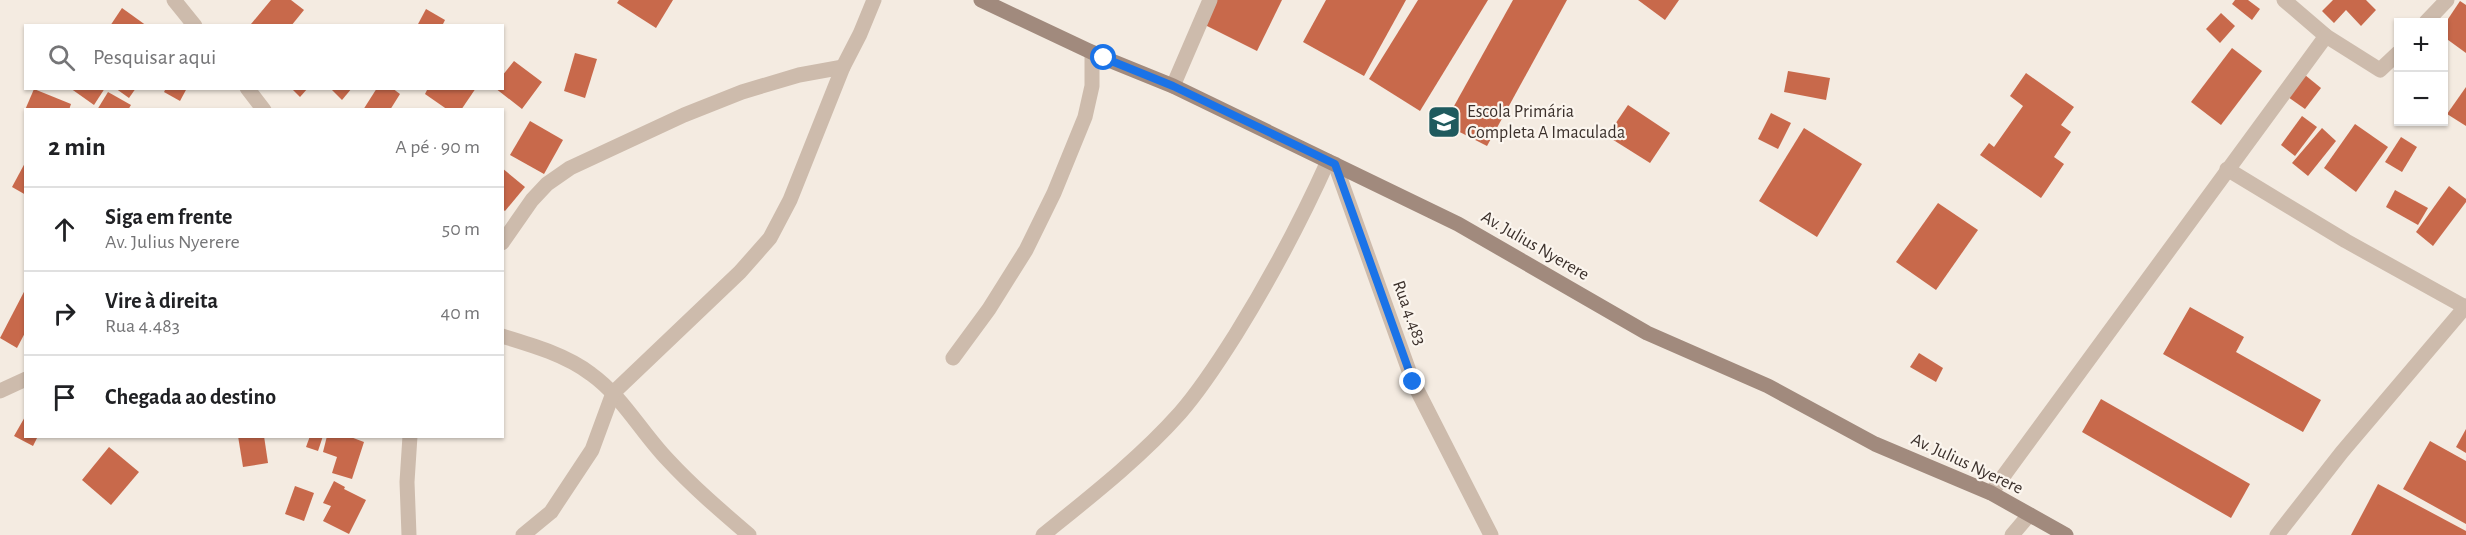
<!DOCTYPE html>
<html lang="pt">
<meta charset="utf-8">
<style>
body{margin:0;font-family:"Alegreya Sans",sans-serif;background:#f6f6f6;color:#202124}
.controls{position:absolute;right:18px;top:18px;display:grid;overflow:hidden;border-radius:0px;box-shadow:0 2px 4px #0004}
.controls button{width:54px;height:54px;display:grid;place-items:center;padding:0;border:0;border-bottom:2px solid #e0e0e0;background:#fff;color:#202124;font:30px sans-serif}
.stop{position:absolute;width:18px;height:18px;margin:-14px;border:4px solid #1a73e8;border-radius:50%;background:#fff}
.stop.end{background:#1a73e8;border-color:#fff;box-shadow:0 2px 6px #0008}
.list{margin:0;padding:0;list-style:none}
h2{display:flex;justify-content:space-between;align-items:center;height:78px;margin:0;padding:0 24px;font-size:26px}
h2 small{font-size:20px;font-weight:400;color:#757577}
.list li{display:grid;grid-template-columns:39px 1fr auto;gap:18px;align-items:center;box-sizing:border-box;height:84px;padding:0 24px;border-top:2px solid #e0e0e0}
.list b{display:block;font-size:22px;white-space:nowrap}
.list p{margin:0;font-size:20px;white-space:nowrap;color:#757577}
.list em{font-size:20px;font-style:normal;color:#757577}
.icon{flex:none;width:33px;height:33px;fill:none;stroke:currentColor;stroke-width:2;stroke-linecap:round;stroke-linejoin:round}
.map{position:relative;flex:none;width:2466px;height:535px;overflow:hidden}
.search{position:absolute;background:#fff;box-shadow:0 2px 4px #0004;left:24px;top:24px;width:480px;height:66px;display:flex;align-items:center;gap:15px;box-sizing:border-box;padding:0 21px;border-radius:0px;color:#757577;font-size:22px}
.panel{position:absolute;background:#fff;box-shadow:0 2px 4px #0004;left:24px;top:108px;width:480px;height:330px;border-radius:0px}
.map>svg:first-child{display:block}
.building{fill:#c8694b}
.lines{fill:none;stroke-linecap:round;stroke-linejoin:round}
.street{stroke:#cdbbac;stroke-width:15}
.secondary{stroke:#a18a7d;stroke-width:15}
.route{stroke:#1a73e8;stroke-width:8}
.labels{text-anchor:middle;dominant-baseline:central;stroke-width:4.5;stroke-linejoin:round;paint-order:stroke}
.poi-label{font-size:18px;fill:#3b302b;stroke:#fbf5ee;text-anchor:start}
.street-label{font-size:18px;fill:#3b302b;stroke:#fbf5ee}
</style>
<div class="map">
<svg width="2466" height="535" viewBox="0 0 2466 535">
<rect width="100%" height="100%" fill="#f4ebe1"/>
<g class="building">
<polygon points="271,0 291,0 304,10 291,26 253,26 251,24"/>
<polygon points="619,0 673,0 656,28 617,3"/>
<polygon points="1212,0 1282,0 1257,51 1201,23"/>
<polygon points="1326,0 1406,0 1364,76 1303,42"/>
<polygon points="1418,0 1488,0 1420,111 1369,79"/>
<polygon points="1513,0 1567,0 1487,146 1444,124"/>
<polygon points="1638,0 1679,0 1665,20"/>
<polygon points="2235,0 2248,0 2260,9 2252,20 2232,4"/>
<polygon points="2333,0 2366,0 2376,10 2361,26 2346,10 2334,23 2322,11"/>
<polygon points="2460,1 2466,5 2466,53 2444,37 2444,25"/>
<polygon points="122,8 147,26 110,26"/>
<polygon points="426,9 445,20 442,26 417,26"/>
<polygon points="2221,13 2235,26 2220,43 2206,29"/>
<polygon points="2232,48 2262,71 2221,125 2191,102"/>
<polygon points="575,53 597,59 585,98 564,91"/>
<polygon points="514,61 542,82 522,109 495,88 502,88 502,76"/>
<polygon points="1788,71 1830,78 1826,100 1784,92"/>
<polygon points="2026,73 2074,107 2061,125 2071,132 2054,157 2064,164 2041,198 1980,155 1989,143 1994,147 2023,106 2010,96"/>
<polygon points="2305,75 2321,88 2305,109 2288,97"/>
<polygon points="2466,87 2466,126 2447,114"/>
<polygon points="70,88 105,88 94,105"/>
<polygon points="115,88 136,88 129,98"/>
<polygon points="166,88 187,88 180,101 164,92"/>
<polygon points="291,88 308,88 300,97"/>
<polygon points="330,88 352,88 342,100"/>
<polygon points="377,88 392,88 400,94 390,110 363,110"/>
<polygon points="428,88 476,88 461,110 448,110 425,94"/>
<polygon points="34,89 71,104 69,110 25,110"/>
<polygon points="108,92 131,105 128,110 97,110"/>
<polygon points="1628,105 1670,133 1650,163 1607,136"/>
<polygon points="1771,113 1791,123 1778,149 1758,139"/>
<polygon points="2302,116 2317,127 2295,156 2281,145"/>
<polygon points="530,121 563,140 544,174 510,155"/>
<polygon points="2355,124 2388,147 2356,192 2324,168"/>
<polygon points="1804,128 1862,164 1817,237 1759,201"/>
<polygon points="2322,128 2336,141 2308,176 2292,163"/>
<polygon points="2401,137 2417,147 2402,172 2385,162"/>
<polygon points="26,161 26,195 12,187"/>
<polygon points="502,168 525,187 505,211 502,209"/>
<polygon points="2449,186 2466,199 2466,202 2433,246 2416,232"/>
<polygon points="2395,190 2428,208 2418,225 2386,207"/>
<polygon points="1938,203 1978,230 1936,290 1896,262"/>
<polygon points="26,288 26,331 17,348 0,338"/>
<polygon points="2190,307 2244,337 2236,352 2321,400 2303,432 2163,354"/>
<polygon points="1919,353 1943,368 1936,382 1910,367"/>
<polygon points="2101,399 2250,484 2231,518 2082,432"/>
<polygon points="26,415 26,436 38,436 33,446 14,436"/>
<polygon points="2466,429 2466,453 2456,447"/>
<polygon points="238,436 264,436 268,463 243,467"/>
<polygon points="310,436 323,436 318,451 306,447"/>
<polygon points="327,436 348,436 364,442 352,479 332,473 337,457 323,452"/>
<polygon points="2430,441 2466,461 2466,524 2403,489"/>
<polygon points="109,447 139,472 111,505 82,480"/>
<polygon points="334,481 345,487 344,489 366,500 349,534 323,521 331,506 323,503"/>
<polygon points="2378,484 2466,531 2466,535 2351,535"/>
<polygon points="295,486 314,493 304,521 285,514"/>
</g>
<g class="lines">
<g class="street">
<polyline points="174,0 195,26"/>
<polyline points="2284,0 2326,36 2380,70 2398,53"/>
<polyline points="2426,22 2447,0"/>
<polyline points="1173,86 1210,0"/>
<polyline points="247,88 264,110"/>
<polyline points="1335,164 1413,382 1491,535"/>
<polyline points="2227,169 2346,241 2465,307"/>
<polyline points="502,243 532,200 547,184 570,168 684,115 742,92 799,75 843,67"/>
<path d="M502 336C532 345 566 355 591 374 623 397 641 432 668 460 693 487 721 511 749 535"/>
<polyline points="953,358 989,309 1026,250 1054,193 1085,117 1092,86 1092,52"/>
<polyline points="0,391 26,379"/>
<polyline points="1991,493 2326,36"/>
<polyline points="409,535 407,482 410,436"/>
<polyline points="523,535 551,512 592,450 613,393 740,272 770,238 790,200 843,67 860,34 874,0"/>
<path d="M1043 535C1090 497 1140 458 1180 413 1201 389 1219 361 1236 334 1270 279 1301 221 1328 161"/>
<polyline points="2012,535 2029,515"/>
<polyline points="2277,535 2342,452 2466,306"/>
</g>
<polyline class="secondary" points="981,0 1104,58 1173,86 1458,224 1647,333 1768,386 1875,444 1991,493 2066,535"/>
</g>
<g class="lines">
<polyline class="route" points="1104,58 1173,86 1335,164 1413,382"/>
</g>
<defs>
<symbol id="school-square" viewBox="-11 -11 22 22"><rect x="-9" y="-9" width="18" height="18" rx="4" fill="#1f5a5e" stroke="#fbf5ee"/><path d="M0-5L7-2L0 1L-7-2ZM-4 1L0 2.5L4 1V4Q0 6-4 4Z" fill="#fff"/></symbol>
</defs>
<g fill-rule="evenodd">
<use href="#school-square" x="1425" y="103" width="38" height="38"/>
</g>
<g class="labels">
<g class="poi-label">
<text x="1467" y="112">Escola Primária<tspan x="1467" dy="21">Completa A Imaculada</tspan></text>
</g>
<g class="street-label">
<text transform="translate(1535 246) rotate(30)">Av. Julius Nyerere</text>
<text transform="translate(1409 313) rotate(70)">Rua 4.483</text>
<text transform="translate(1967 464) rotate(25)">Av. Julius Nyerere</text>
</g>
</g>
</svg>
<div class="controls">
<button>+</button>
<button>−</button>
</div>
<div class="stop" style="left:1104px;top:58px"></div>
<div class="stop end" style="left:1413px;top:382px"></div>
<div class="search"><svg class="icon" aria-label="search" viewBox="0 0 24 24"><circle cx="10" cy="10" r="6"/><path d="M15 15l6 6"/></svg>Pesquisar aqui</div>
<section class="panel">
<h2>2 min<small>A pé · 90 m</small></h2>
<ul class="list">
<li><svg class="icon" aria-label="ahead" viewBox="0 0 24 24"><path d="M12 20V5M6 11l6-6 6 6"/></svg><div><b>Siga em frente</b><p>Av. Julius Nyerere</p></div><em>50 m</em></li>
<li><svg class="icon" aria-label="right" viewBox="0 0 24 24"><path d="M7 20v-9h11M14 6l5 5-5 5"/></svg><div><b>Vire à direita</b><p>Rua 4.483</p></div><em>40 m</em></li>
<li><svg class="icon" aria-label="arrive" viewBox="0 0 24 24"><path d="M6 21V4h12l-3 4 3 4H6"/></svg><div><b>Chegada ao destino</b></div></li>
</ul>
</section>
</div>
